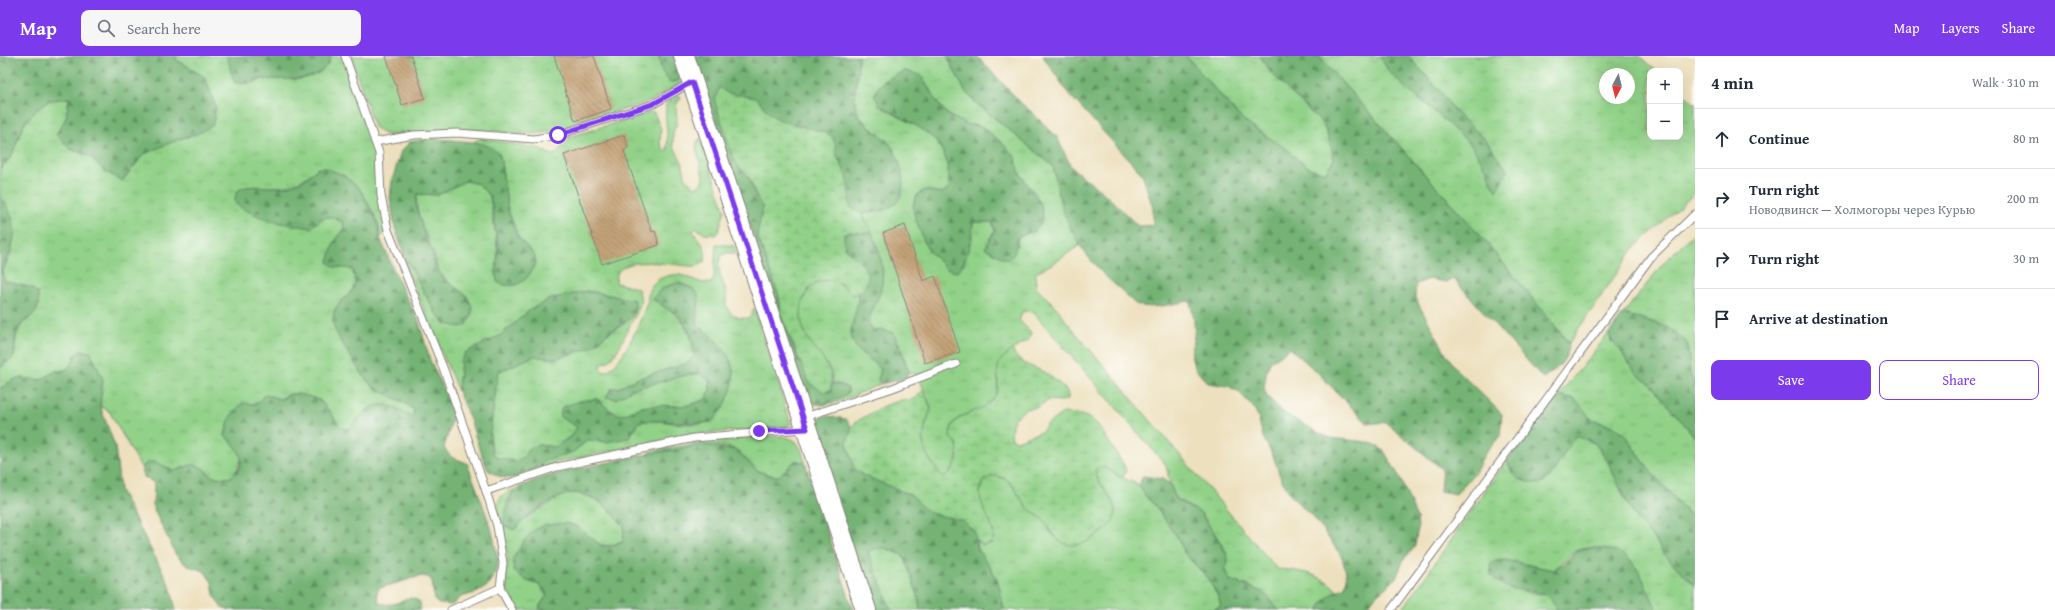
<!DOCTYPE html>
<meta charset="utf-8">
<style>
body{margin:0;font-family:"Gentium Book Plus",serif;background:#f6f6f7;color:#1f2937}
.controls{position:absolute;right:12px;top:12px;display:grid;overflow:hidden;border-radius:8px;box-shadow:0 4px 16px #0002}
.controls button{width:36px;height:36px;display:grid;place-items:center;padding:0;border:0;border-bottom:1px solid #e0e1e3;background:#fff;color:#1f2937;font:20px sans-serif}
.compass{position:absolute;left:1599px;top:12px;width:36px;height:36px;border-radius:50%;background:#fff;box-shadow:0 4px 16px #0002;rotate:187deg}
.stop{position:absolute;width:12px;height:12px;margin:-9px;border:3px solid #7c3aed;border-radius:50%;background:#fff}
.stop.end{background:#7c3aed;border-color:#fff;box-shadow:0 1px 4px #0008}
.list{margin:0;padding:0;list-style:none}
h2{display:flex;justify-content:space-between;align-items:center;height:52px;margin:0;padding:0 16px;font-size:17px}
h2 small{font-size:13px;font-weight:400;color:#747a83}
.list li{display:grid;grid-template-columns:26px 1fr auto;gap:12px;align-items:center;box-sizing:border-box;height:60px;padding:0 16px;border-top:1px solid #e0e1e3}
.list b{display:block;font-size:15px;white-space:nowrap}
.list p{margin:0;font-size:13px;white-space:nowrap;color:#747a83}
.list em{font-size:13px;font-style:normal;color:#747a83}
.actions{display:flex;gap:8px;padding:12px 16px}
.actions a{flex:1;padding:9px 0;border:1px solid #7c3aed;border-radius:8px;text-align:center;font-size:14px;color:#7c3aed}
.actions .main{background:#7c3aed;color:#fff}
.icon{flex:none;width:22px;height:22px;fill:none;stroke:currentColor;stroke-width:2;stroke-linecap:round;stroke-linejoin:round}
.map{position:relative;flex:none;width:1695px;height:554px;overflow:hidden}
header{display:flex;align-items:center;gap:24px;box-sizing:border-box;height:56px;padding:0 20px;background:#7c3aed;color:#fff}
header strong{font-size:19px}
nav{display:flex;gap:22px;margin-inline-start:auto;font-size:14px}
.search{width:280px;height:36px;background:#f6f6f7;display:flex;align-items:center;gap:10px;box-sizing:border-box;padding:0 14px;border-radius:8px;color:#747a83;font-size:15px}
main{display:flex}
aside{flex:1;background:#fff}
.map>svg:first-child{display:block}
.grass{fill:url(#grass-tufts);stroke:#5a7a62;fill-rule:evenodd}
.forest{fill:url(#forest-firs);stroke:#4b6a58}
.wetland{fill:url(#wetland-marsh);stroke:#5a7a62}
.building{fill:url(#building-back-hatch)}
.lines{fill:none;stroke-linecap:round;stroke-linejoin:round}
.lane-casing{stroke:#88817c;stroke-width:9}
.secondary-casing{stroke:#88817c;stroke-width:22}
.lane{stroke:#fff;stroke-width:7}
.secondary{stroke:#fff;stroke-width:20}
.route{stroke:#7c3aed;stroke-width:5}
</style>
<header>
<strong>Map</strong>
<div class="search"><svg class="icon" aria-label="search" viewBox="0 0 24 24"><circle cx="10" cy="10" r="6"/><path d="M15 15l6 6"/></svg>Search here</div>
<nav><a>Map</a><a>Layers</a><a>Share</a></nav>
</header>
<main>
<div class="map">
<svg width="1695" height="554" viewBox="0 0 1695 554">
<defs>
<pattern id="grass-tufts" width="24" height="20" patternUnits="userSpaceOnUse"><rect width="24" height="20" fill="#91d188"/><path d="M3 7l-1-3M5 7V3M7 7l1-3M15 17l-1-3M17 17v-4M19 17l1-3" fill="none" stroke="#7db376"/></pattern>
<pattern id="forest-firs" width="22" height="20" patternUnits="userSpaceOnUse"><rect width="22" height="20" fill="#74b374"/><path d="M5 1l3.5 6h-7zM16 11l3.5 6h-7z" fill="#5f9160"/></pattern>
<pattern id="wetland-marsh" width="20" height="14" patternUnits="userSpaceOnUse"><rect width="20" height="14" fill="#91d188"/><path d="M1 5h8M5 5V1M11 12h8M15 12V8" fill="none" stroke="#7db376"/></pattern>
<pattern id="building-back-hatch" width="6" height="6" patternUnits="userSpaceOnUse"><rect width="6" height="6" fill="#c3a277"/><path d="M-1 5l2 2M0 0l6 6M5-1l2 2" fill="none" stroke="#9e8463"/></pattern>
</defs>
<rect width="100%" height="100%" fill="#fdfcf7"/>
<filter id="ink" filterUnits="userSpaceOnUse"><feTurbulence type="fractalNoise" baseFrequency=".025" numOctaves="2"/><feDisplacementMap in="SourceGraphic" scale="8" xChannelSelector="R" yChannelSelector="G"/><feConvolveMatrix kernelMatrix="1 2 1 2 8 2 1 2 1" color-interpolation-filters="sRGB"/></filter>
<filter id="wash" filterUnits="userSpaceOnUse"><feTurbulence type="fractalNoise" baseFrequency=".012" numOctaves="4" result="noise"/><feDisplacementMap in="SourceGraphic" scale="16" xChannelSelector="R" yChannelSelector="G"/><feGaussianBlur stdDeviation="0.9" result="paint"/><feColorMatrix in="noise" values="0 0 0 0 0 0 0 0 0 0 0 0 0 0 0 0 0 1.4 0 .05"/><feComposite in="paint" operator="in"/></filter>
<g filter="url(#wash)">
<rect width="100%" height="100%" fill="#ede0be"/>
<g class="grass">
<path d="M176 0H227L228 5 253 27 262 23H303L329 7 331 0H343L353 35 376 97 386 176 380 182 379 170 374 158 360 133 343 119 318 112C298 129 289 132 263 131 255 131 249 130 241 133V151L280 167H316C323 158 334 161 343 166L344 173 334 187 328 206 340 211 352 213C363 240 340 237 334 256 329 270 363 324 375 332 385 338 408 346 414 355L412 360C405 359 400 353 393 351 371 343 362 360 349 373H344L336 366 323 347 319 344 296 338H290L280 343 262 342 259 347 248 348 228 367 225 380 240 395 242 402 234 419 229 422 213 421 201 411H185L175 415 155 406 145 408 142 413 109 355 100 350 98 313 91 297 83 294 76 298 72 307 66 314 56 315 40 324 22 322 13 324 0 333V312L14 301C17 283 13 273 30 262L32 232 5 225 2 216 12 195V161L0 140V113L11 101 24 68 35 55 50 44 69 42 66 62 70 93 89 100 103 114 122 125 144 98 179 83 197 78 216 52 205 22 176 3Z"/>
<path d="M351 0H659C660 11 662 18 670 26L678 25 680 20 683 26 651 45 555 75 533 78 459 73 390 79 384 78 374 71Z"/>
<path d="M858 0H947L965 35 976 47 1053 110 1057 125 1060 143 1080 189 1054 207 1036 216C1033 236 1043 237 1054 249 1060 255 1064 263 1069 269L1277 513C1297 514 1324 518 1337 535L1323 546 1319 554H1278L1269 541 1247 529 1239 528 1230 524 1226 517 1227 498 1223 490 1201 457 1176 443 1170 428 1166 409 1033 256 1023 255 1019 264 1031 276 1029 284 1012 294 998 313 997 339C992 344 988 349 983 352 966 362 951 357 950 381L957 387C959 402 956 413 943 422 938 414 931 407 926 399 919 385 927 366 931 352L918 319 909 316 899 287 884 274 875 275 868 267C871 251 880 236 882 219 884 202 872 173 862 158L876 156 895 95C885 82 861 67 857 55 851 41 860 17 858 0ZM926 27 934 42 947 58 965 68 983 71 1003 88 1025 125 1037 140 1035 175 1018 181 1017 190 989 183 995 175 992 166H973L972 183 965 199 964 208 947 214C942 207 935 202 931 195 923 183 902 142 924 135 929 134 937 137 942 137L950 132C948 74 919 74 878 49Z"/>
<polygon points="1186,0 1260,0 1271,17 1323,68 1330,85 1334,103 1325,117 1310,112 1298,104 1288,94 1248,68 1236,57"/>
<path d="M1318 0H1380C1393 23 1409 33 1428 50 1443 62 1458 76 1471 89 1483 101 1490 120 1496 134L1507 115 1485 83 1455 57 1441 36 1408 0H1639L1656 15H1650V81H1680V35L1695 48V137L1634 192 1569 287 1481 180ZM1605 18H1629V42H1605Z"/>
<path d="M678 39 681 42 676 49 677 67 673 76V89L682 106 686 123 695 131C701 130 702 127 703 121L696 91 697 86 700 82 725 155C722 162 720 174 716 179L705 178 696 172 693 175C700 188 707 187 705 205L698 210C679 212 612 193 616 227L637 232C646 247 635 260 628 273 623 283 618 297 609 305 607 306 603 307 601 309L600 313 604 316C621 312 640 266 646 250 649 245 647 237 650 232 653 227 658 223 664 221 685 213 694 229 711 227L714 222 716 188 734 190 736 198 727 197 722 199C715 209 721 221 725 232 727 237 726 243 726 248 728 259 741 265 751 261L754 252 791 368 787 371 694 378 558 406 528 416C533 413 539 409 544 406 561 398 574 399 587 384L607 386 635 374 639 366 650 364 682 368H702L734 318 728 299 698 268C696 251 705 241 688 230L661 249C683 260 691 275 695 299L688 307 639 322 621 331 611 333 606 341 616 342 633 333 690 318H700L709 324 710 334 706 343C679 356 668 346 643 351 633 353 627 361 617 358 609 355 604 348 597 343L580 345 569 366 577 371 571 380 555 391 538 389 529 392 524 401 515 405 498 402 492 396 490 378 498 316 534 300 555 303 592 291 606 279 624 268 635 244 587 235 551 243 531 253 501 279 465 297 461 305 458 335 407 213 405 201 435 256 445 268 470 263C478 239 450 232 439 216 435 209 436 203 433 196 426 179 414 156 417 138L438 139 465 125 479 128 490 141 498 198 536 206 534 199 518 181 508 154 501 105 486 89 474 86 480 82 541 93 549 98 554 99 568 85 569 81 651 56 654 57 661 73 660 86 663 93 667 94C669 78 664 64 666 48Z"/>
<path d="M1695 176V332L1690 317 1688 289C1667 267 1652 265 1623 258L1665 205Z"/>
<path d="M821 224C836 223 842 228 852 239L858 238C860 257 844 275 856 291 863 300 875 305 881 314L878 324 881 328 839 346 823 349 848 337 844 329 833 327C832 306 812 294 804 277 795 259 802 233 821 224Z"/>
<polygon points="1609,277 1611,285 1621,295 1628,307 1638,319 1650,328 1695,381 1695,464 1649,414 1627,381 1616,371 1592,364 1575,343 1559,339"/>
<path d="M1576 379 1595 387 1608 406 1625 443 1637 463 1657 487 1663 497 1695 530V554H1657C1641 524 1639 497 1601 493 1594 492 1585 490 1579 493 1571 496 1561 509 1553 514L1500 503 1490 509C1499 516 1509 527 1519 533 1534 542 1549 530 1557 554H1402L1507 404 1512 417 1550 421C1560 408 1565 392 1576 379Z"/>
<path d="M777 380C798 382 799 386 805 406L795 405 779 420C768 419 757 417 749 407 745 402 742 397 736 394 712 382 673 395 648 398L650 395 721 383Z"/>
<path d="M1098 411 1110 414 1118 420 1139 429 1146 441 1154 448 1180 485 1183 495 1190 504 1207 521 1218 540 1221 550 1213 554 1197 552 1195 554H1004C1002 542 1000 531 995 520 989 506 978 500 976 484L983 489 994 477C986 460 969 434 990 420 1017 420 1014 441 1030 454 1035 459 1042 461 1046 468 1048 471 1049 475 1052 478 1067 495 1085 487 1101 477 1108 472 1115 464 1115 455 1114 439 1097 430 1095 414Z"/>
<path d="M514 434 508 444 523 466C530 458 538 454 548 449 552 446 556 442 560 440 584 429 612 453 624 471L623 484C601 497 593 484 577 470L527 525 540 529 547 540 540 549V554H518C514 547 507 537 506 529 505 518 509 506 507 495 504 476 483 440 514 434Z"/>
<polygon points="883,491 904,500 918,540 920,554 891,554 868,496 875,492"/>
</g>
<g class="forest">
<polygon points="0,0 176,0 176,4 205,21 216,52 213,69 197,78 179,83 144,98 122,125 103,114 89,100 70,93 56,78 66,62 69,42 50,44 35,55 24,68 11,101 0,113"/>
<path d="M227 0H331C323 29 287 23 263 23 250 24 251 31 234 26Z"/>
<polygon points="659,0 675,0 679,14 678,25 670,26 662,16"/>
<path d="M694 0H858C860 17 851 38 856 55 862 69 879 76 889 87 900 100 911 136 894 149 885 155 873 156 862 158L850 151 847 120 837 101 836 90 823 76 781 65 771 59 756 42 727 37 719 31V55L732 99 740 113 750 124 754 138 763 151 757 179 779 240V247L793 291 801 308 830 334 833 327 848 332V337C840 343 831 343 823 349L815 348 806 340Z"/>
<path d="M947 0H977L1022 48 1034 58 1057 81 1071 111 1107 140 1138 170 1153 169V152L1142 118 1068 37 1043 0H1186L1236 57 1248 68 1288 94 1298 104 1310 112 1325 117 1334 103 1330 85 1323 68 1271 17 1260 0H1318L1481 180 1569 287C1568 306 1557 312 1543 322L1454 223 1446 226 1429 223 1416 228 1415 242 1448 301 1457 314 1502 358 1500 380 1486 396 1476 415 1456 438 1440 435 1442 413 1385 366 1368 368 1317 316 1290 292 1271 305 1267 313 1264 332 1267 340 1284 357 1321 378 1330 382 1367 386 1376 389 1384 395 1399 420 1417 462 1418 471 1415 490 1404 503 1396 522 1373 543 1366 554H1319C1324 541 1333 537 1345 531L1347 521 1342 501 1315 463 1292 441 1281 423 1274 402 1263 381 1258 360 1253 351 1238 335 1228 330 1208 327C1180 300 1197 295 1194 266 1194 259 1191 252 1190 245 1174 247 1154 254 1138 249 1132 247 1125 237 1120 233 1092 210 1068 179 1060 143 1057 131 1056 121 1053 110L976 47 965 35Z"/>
<polygon points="1380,0 1408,0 1441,36 1456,57 1485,83 1508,115 1496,135 1485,111 1472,90 1429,50 1409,35 1389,16"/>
<path d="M905 15 921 19 934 42 947 58 965 68 983 71 1003 88 1015 101 1020 118 1041 148 1043 159 1041 168 1035 175 1018 181 1014 198 1007 204 985 192 995 175 992 166H973C971 182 969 203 957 216L947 213 931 197 925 188 914 158 913 148 918 138 925 134 942 137 949 132C949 86 933 79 897 59 886 53 879 51 874 39 879 25 891 21 905 15Z"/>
<path d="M430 82 474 86 491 91 500 99 508 154 518 181 534 199 536 206C529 224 516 236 497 226L496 219 498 190 492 148 490 141 479 128 465 125 438 139 417 138 416 150 426 184 433 196 435 209 445 224 466 239 472 250V257L467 269 460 271 445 268 435 256 405 201 395 172 390 142 392 125 401 95 410 86Z"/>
<path d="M323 111 343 119 360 133 377 165 380 182 403 235 418 263 430 304 444 334 453 360 444 392 451 401 467 407 491 471 498 503 497 514 489 529 478 536 461 541 452 549 439 548 434 544 432 525 428 521 421 520 379 532 377 537 379 547C400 554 407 533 420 547V554H230L221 551 214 539 212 526 204 515 186 509 176 499 153 452 154 427 143 420 142 413C151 398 163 412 175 415L190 409H195L201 411 213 421 229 422C250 408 240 393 225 380L230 361 242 347C257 349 255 350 265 338L280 343C284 342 288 339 292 338 301 337 318 342 324 349 332 357 335 366 344 373H349C361 360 372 342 393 351 400 353 404 359 412 360L414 355C408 346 385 338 375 332 367 327 336 280 334 271 332 266 333 261 334 256 343 239 362 237 352 213L334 211 328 206 334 187 344 173 343 166C328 157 322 161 311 172 285 168 258 164 236 148 229 122 268 133 282 131 287 131 292 129 297 127 307 125 313 113 323 111Z"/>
<path d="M0 140C22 168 15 187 2 216L5 225 32 232 38 237C41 265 28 256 18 273 14 280 15 293 14 301L0 312Z"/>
<path d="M850 176 872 177C878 192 885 212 882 229 880 242 871 254 868 267L875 275 884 274 894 277 909 316 905 322 881 328 878 324 881 314C875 305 863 300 856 291 843 273 860 257 858 238 883 215 853 208 846 191 844 186 844 182 844 178Z"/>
<path d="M679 227C715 238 689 251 698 268 702 274 718 285 723 292 743 317 731 345 712 366 687 370 663 362 639 366L629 382 607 386 587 384 573 396 546 405 519 421 508 422 498 420 488 414 479 392 470 363 458 335 461 305 465 297 501 279 531 253 550 243 587 235 635 244V253L632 261 606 279 592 291 555 303 534 300 498 316 490 378 492 396 498 402 515 405 524 401 529 392 538 389 555 391 571 380 577 371 560 361 562 351 580 345 597 343C604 348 609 355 617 358 627 361 633 353 643 351 668 346 679 356 706 343L710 334 709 324 700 318H690L633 333 616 343 606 341 611 333 621 331 639 322 688 307 694 299 691 278 679 260 653 243C659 232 667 229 679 227Z"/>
<polygon points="1623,258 1667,271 1682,282 1688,289 1690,317 1695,332 1695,381 1650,328 1638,319 1628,307 1621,295 1611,285 1609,277"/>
<polygon points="83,294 91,297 103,323 100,350 115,390 120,434 166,522 171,533 176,554 0,554 0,333 13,324 22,322 40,324 56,315 66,314 72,307 76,298"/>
<path d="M1559 339 1575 343 1592 364 1616 371 1627 381 1649 414 1695 464V530L1663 497 1657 487 1637 463 1625 443 1608 406 1595 387 1576 380C1562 396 1558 415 1541 428 1521 426 1514 424 1507 404Z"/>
<path d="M828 360 846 363 852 371 847 388 855 413 863 419 913 440 919 447 962 464 975 476 977 493 995 519 999 530 1004 554H920L918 540 904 500C892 494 881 488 868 496L891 554H872L814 369 819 361Z"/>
<path d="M704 389 736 394 758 415 768 419 779 420 795 405 805 406 853 554H540V550L547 539 540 529 527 525 514 515 513 502 526 482 534 474 545 469 566 467 577 470 602 490H613L623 484 624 471C614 456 592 435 571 437 564 438 536 453 530 458 524 462 520 469 514 474L503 469 508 444 514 434 536 424 567 415 648 398Z"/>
<polygon points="1143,420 1162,423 1170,428 1176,444 1201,457 1227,498 1226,517 1230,524 1263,536 1278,554 1195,554 1196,552 1213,554 1221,550 1218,540 1207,521 1190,504 1183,495 1180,485 1154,448 1146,441 1139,429"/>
<path d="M1592 492C1601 493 1609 493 1617 496 1638 502 1648 536 1657 554H1557C1550 531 1527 537 1509 532 1502 530 1496 524 1491 519L1490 509 1500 503 1553 514 1563 508 1579 493Z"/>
</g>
<g class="wetland">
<path d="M719 31 727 37 756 42 771 59 781 65 823 76 832 80 836 90 837 101 847 120 850 151 862 158 872 177 850 176 844 178C844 182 844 186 845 190 851 204 874 210 866 229 863 235 858 238 852 239 846 233 842 226 833 225 824 223 815 225 809 233 804 240 802 246 801 255 798 291 840 303 830 334L824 336 811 328 807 322 782 262 779 240 757 179 763 151C754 140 755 133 749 122 743 114 736 109 732 99L715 45Z"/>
<path d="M1012 294C1020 311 1038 310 1051 321 1057 325 1063 331 1068 336V343L1062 345 1049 344 1038 351 1025 353 1015 362 1012 368 1011 382 1017 385 1043 375 1046 369 1063 357C1076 357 1089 359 1098 369L1124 409 1126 416 1122 422 1110 414 1098 411 1095 414C1097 431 1115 440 1115 457 1115 467 1106 473 1099 478 1089 485 1078 492 1066 488 1052 483 1050 471 1041 462 1037 458 1031 456 1027 451 1017 440 1014 422 996 420 988 420 983 425 980 431 977 451 999 471 992 487L983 489 976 484 975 476 962 464 933 458 925 454 913 440 863 419 855 413 847 388 852 371 856 366 881 351 901 344 915 343 924 333 931 353C918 388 921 393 943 422 956 413 959 402 957 387L950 382C951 354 975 361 991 345 1005 332 992 317 1001 304 1003 301 1009 297 1012 294Z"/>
</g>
<g id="blocks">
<g class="building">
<polygon points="386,0 411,0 425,42 402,49"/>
<polygon points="554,0 594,0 611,53 575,65"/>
<polygon points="624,79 628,91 624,95 652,176 655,175 659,189 602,208 564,99"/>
<polygon points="905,169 923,225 935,220 960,296 925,307 883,177"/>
</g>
</g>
</g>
<g filter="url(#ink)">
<use href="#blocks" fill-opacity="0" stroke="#88817c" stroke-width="1"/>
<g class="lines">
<defs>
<g id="lane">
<polyline points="345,0 379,97 381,140 388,174 444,314 486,435 497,470 503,507 500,532 512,554"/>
<polyline points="375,86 414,79 457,77 534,83 558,79 653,48 692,26"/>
<polyline points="805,361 890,333 956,308"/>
<polyline points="486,435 557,411 694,382 804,373"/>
<polyline points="451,554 500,532"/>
<polyline points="1391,554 1651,201 1695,158"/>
</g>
<polyline id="secondary" points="684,0 866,554"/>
</defs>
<use href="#lane" class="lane-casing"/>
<use href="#secondary" class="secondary-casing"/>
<use href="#lane" class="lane"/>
<use href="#secondary" class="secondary"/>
</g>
</g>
<g class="lines" filter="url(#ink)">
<polyline class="route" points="558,79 653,48 692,26 807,373 759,375"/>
</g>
</svg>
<div class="controls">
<button>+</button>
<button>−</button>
</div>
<svg class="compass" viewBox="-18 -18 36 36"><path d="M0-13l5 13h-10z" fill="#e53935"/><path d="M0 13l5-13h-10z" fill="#747a83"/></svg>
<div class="stop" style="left:558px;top:79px"></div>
<div class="stop end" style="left:759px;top:375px"></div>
</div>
<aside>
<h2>4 min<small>Walk · 310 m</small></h2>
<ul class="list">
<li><svg class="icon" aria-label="ahead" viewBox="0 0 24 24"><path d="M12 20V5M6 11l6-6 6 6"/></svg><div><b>Continue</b></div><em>80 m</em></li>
<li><svg class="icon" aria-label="right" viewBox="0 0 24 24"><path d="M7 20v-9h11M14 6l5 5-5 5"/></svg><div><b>Turn right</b><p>Новодвинск — Холмогоры через Курью</p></div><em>200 m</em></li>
<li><svg class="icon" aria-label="right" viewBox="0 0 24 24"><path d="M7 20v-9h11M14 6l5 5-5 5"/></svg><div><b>Turn right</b></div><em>30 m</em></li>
<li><svg class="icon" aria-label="arrive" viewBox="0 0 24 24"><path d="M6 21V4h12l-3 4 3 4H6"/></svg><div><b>Arrive at destination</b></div></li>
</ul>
<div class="actions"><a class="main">Save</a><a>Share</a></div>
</aside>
</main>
